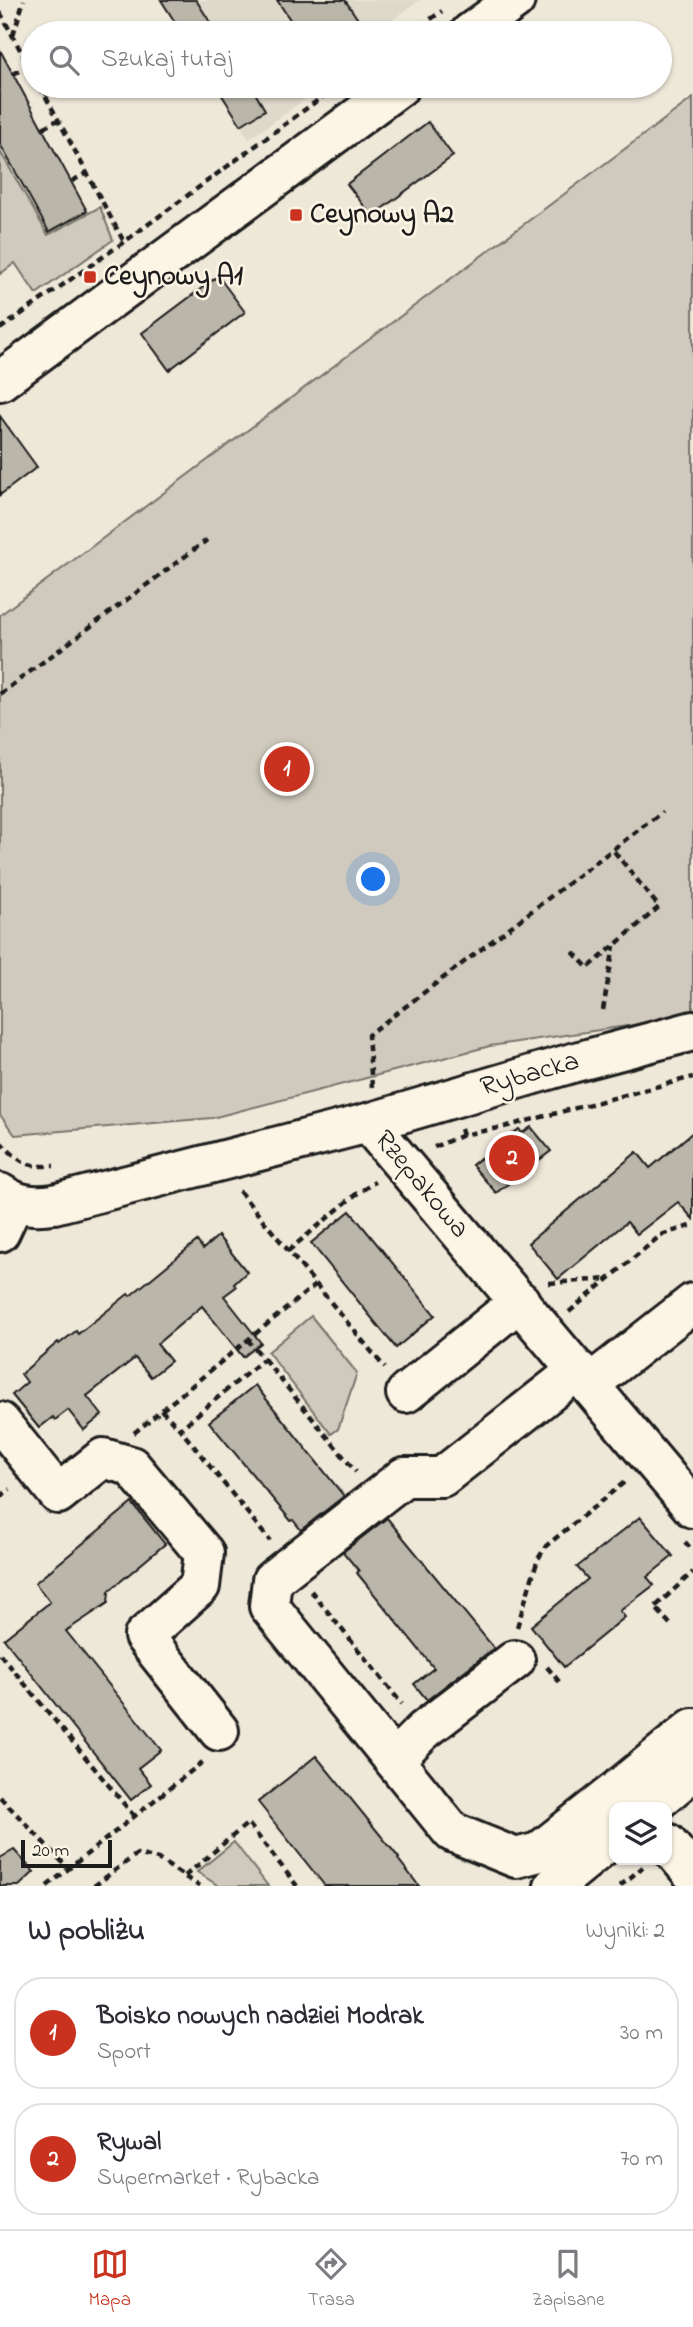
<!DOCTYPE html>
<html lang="pl">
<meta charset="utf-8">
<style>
body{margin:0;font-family:"Indie Flower",sans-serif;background:#f7f7f7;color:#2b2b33}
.controls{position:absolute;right:21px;bottom:21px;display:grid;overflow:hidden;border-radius:14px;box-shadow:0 2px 5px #0004}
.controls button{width:63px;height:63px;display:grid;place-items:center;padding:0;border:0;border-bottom:2px solid #e1e1e2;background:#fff;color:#2b2b33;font:35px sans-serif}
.scale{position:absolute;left:21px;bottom:18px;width:91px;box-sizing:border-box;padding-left:7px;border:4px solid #1c1c1c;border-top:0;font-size:19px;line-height:24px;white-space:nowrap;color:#1c1c1c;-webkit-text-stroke:5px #fcf5e5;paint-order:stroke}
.you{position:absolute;left:374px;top:880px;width:24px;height:24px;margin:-18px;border:5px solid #fff;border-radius:50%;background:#1a73e8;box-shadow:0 0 0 10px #1a73e833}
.badge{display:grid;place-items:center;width:46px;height:46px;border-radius:50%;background:#c8321e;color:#fff;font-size:23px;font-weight:700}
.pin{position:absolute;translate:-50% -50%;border:4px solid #fff;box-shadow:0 2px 7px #0006}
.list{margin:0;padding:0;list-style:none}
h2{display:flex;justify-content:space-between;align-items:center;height:91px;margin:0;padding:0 28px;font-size:30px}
h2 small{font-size:23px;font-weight:400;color:#7c7c81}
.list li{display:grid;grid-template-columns:46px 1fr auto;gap:21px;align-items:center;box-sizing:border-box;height:112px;margin:0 14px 14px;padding:0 14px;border:2px solid #e1e1e2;border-radius:28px}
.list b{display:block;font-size:26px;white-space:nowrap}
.list p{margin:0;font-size:23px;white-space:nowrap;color:#7c7c81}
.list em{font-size:23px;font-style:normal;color:#7c7c81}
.icon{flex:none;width:38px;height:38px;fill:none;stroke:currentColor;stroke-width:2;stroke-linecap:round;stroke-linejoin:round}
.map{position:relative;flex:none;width:693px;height:1886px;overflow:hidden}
.search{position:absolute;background:#fff;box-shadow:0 2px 5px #0004;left:21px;right:21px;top:21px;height:77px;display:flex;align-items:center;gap:18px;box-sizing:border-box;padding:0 24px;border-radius:38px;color:#7c7c81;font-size:26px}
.sheet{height:343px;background:#fff}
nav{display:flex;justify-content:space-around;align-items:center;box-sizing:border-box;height:98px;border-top:2px solid #e1e1e2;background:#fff;font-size:19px;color:#7c7c81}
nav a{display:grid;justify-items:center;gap:4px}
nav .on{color:#c8321e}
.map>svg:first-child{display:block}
.built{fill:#ded9cb}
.green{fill:#cfcabd;stroke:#76736c;stroke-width:2}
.building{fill:#bab6aa;stroke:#1c1c1c;stroke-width:2}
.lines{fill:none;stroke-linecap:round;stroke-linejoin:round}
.minor-casing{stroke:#1c1c1c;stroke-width:44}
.path{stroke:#1c1c1c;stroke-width:4.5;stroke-dasharray:7 5;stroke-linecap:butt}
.minor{stroke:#fcf5e5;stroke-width:38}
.poi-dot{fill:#c8321e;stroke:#fcf5e5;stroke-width:2.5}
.labels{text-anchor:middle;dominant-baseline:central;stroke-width:5;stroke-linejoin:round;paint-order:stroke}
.poi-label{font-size:28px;font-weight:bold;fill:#1c1c1c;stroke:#fcf5e5;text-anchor:start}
.street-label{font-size:28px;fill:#1c1c1c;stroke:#fcf5e5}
</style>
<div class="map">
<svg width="693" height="1886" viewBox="0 0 693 1886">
<rect width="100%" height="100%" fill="#eee8d9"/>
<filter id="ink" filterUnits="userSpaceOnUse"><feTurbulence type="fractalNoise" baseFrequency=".0143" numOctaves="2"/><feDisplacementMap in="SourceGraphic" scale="14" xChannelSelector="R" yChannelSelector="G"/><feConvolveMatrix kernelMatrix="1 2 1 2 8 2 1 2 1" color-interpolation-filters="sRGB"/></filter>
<g filter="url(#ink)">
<g class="built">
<polygon points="161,0 420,0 388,23 395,33 182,33"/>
<polygon points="215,86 324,86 249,139"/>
</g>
<g class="green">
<polygon points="693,98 693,1013 661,1021 490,1046 212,1118 15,1135 0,1115 0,615"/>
<polygon points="0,151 48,235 100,207 113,240 36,294 15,263 0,274"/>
<polygon points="311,1316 357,1373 338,1429 331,1434 268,1352"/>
<polygon points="234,1842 268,1886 219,1886 197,1872"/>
</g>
<g class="building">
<polygon points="161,0 196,0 217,33 182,33"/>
<polygon points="277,0 345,0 367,33 299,33"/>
<polygon points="0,50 87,211 49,232 0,144"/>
<polygon points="216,86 251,86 265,110 241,125"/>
<polygon points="428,122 453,156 372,216 347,184"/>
<polygon points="218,276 245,312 169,370 142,333"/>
<polygon points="0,416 37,467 0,495"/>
<polygon points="531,1127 551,1151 496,1193 472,1165 519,1129 522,1133"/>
<polygon points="693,1132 693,1219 678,1202 637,1234 627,1222 558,1279 528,1243 637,1152 650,1168"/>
<polygon points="350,1211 435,1315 396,1348 311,1243"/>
<polygon points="218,1236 247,1272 234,1284 236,1287 224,1296 261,1343 243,1357 202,1306 157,1344 171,1361 151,1377 135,1358 87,1396 102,1415 84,1430 68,1410 55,1420 53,1417 39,1428 12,1395 27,1382 21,1374 58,1342 59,1344 76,1331 78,1334 128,1294 130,1296 197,1241 203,1249"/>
<polygon points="255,1385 344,1496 301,1530 293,1520 291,1521 209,1422"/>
<polygon points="132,1503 165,1544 109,1591 108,1603 66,1631 161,1750 138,1768 151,1784 131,1800 4,1639 50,1602 35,1583"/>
<polygon points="640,1517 673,1556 647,1577 654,1585 620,1611 625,1617 564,1667 531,1626 588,1579 577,1567"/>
<polygon points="387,1518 494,1648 427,1700 414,1684 434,1668 357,1573 359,1571 343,1552"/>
<polygon points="316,1756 399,1858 398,1859 419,1886 325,1886 258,1802"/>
<polygon points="14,1850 34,1872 19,1886 0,1886 0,1858"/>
</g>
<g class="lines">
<defs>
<g id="minor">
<polyline points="470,33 515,0"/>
<polyline points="0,381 400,86"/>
<polyline points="368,1123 572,1063 693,1031"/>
<path d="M0 1193C18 1205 32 1207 54 1204L368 1123 693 1508"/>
<polyline points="0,1232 14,1202"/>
<polyline points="578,1370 442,1477 404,1477 272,1580 269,1606 452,1832 516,1858 539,1852 621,1787"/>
<polyline points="590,1384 693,1303"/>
<polyline points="406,1393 520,1301"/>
<polyline points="0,1422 58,1494 103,1458 131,1466 204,1553 200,1586 144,1636 219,1731"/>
<polyline points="394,1760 423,1731 515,1660"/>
<polyline points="636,1805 621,1787 693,1728"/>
<polyline points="650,1807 693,1771"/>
<polyline points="667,1843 693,1874"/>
<polyline points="554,1886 614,1837"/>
</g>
</defs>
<use href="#minor" class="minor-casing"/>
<g class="path">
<polyline points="0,12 33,74"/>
<polyline points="411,33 442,11"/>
<polyline points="13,35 24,0"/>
<polyline points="13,74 29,66"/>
<polyline points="40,86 124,242"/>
<polyline points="44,94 59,86"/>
<polyline points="43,128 58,120"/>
<polyline points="72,181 87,173"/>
<polyline points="0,329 124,242 329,92"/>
<polyline points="0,694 207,540"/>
<polyline points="573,952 588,968 659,907 613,850"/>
<polyline points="603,1010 614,946"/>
<polyline points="372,1087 368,1035 662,812"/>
<polyline points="461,1129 463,1135 504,1127 693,1077"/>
<path d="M0 1142C21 1162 24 1167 54 1166"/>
<polyline points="434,1147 463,1135"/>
<polyline points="239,1191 385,1368"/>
<polyline points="288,1251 355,1195 375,1182"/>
<polyline points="549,1283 609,1279"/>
<polyline points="569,1312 661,1235 693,1225"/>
<polyline points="247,1339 264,1359 180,1429 270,1541"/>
<polyline points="264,1359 356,1472"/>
<polyline points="161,1410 180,1429"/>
<polyline points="134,1433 315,1285"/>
<polyline points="0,1497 10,1489"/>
<polyline points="685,1542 693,1551"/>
<polyline points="311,1591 402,1704"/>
<polyline points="670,1624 655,1607 693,1572"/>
<polyline points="517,1627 538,1559 546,1546 627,1480"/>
<polyline points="0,1654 134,1816"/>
<polyline points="547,1667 561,1684"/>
<polyline points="0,1797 69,1869"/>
<polyline points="185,1876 248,1823 297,1886"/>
<polyline points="47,1886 205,1760"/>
<polyline points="94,1886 137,1854 158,1859 199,1886"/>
<polyline points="620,1886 643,1867"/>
</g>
<use href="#minor" class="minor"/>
</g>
</g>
<g class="poi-dot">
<rect x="289" y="208" width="14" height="14" rx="3.5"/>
<rect x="83" y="270" width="14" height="14" rx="3.5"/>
</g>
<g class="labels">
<g class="poi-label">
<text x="310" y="215">Ceynowy A2</text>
<text x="104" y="277">Ceynowy A1</text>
</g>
<g class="street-label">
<text transform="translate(530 1075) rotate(-16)">Rybacka</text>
<text transform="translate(421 1185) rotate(50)">Rzepakowa</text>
</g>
</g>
</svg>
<div class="controls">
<button><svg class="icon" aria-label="layers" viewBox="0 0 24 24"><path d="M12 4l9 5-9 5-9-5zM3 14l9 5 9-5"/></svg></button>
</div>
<div class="scale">20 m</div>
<div class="you"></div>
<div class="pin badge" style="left:287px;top:769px">1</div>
<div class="pin badge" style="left:512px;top:1158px">2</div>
<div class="search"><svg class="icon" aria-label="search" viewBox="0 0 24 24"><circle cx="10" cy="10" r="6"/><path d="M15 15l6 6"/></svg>Szukaj tutaj</div>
</div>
<section class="sheet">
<h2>W pobliżu<small>Wyniki: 2</small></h2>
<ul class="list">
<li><span class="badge">1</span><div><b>Boisko nowych nadziei Modrak</b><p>Sport</p></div><em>30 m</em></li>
<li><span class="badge">2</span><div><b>Rywal</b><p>Supermarket · Rybacka</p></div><em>70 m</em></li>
</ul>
</section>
<nav>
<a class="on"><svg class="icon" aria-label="map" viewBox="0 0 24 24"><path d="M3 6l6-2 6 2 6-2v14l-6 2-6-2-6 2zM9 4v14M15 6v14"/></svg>Mapa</a>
<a><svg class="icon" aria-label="directions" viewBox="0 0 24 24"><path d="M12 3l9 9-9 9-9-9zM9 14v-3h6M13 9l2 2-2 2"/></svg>Trasa</a>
<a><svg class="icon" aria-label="saved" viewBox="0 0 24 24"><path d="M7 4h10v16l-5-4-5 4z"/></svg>Zapisane</a>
</nav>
